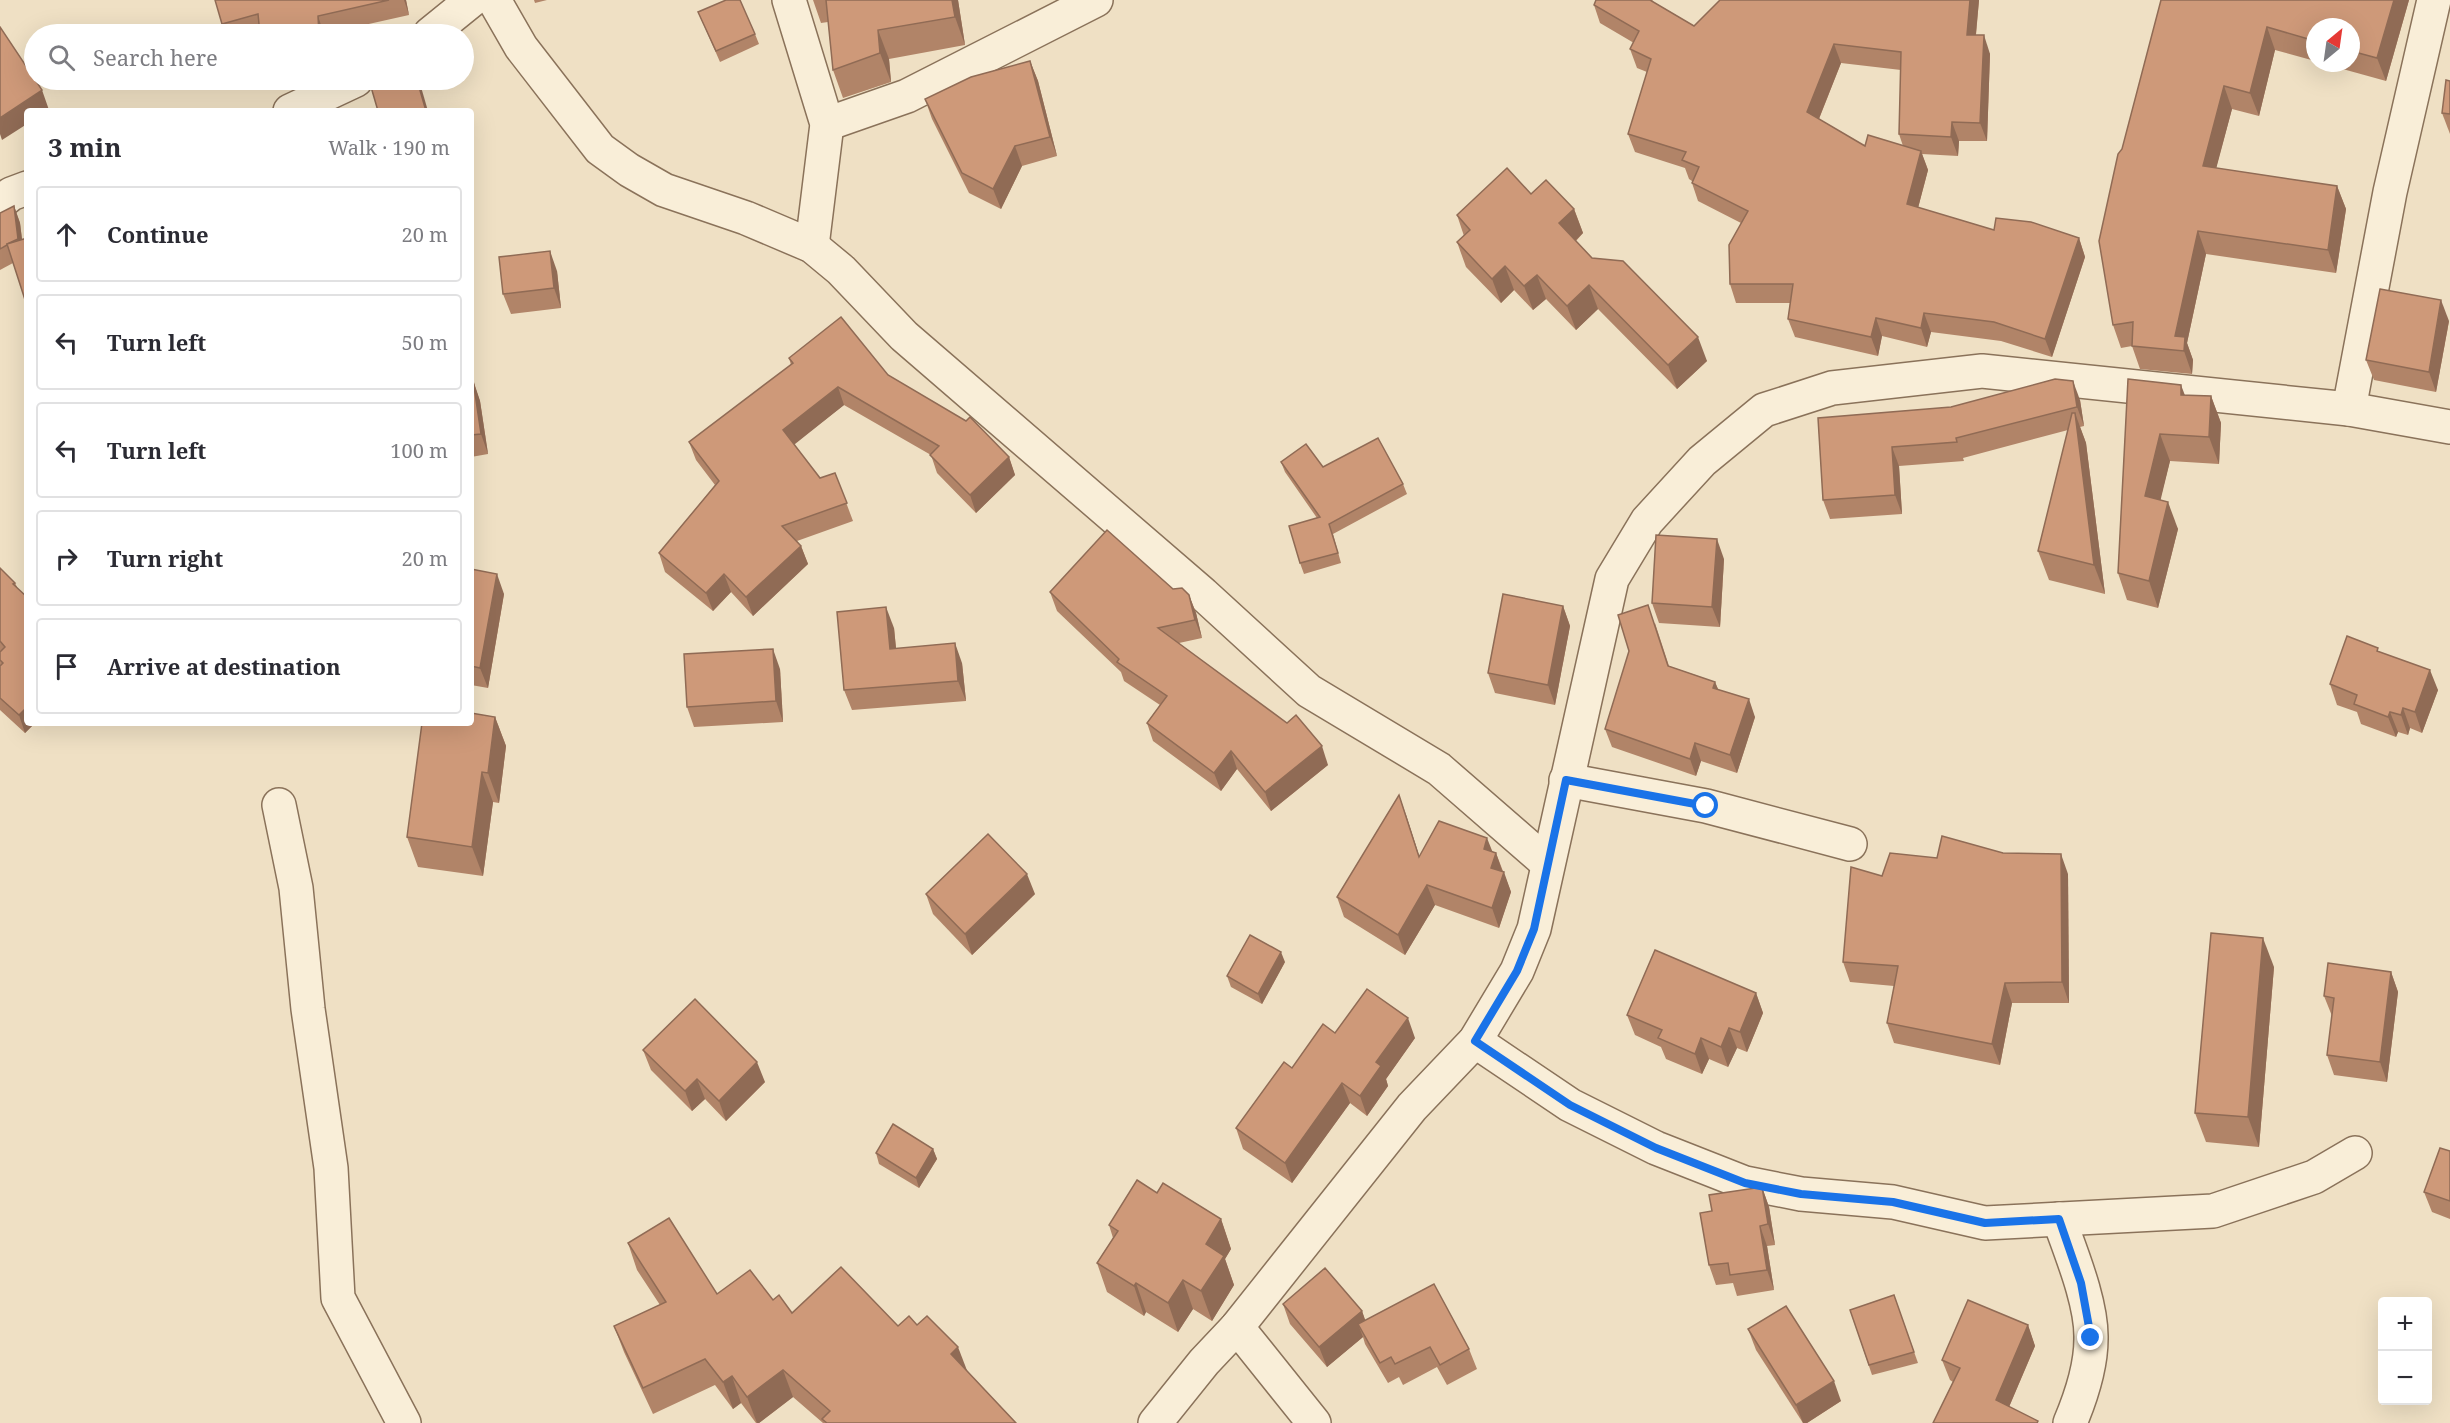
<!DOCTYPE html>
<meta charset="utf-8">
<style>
body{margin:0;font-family:"Noto Serif",serif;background:#f7f7f7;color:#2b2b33}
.controls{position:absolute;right:18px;bottom:18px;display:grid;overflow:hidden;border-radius:6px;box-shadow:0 6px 24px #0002}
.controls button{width:54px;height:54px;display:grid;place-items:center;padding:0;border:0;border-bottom:2px solid #e1e1e2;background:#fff;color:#2b2b33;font:30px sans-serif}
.compass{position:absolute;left:2306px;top:18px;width:54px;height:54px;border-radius:50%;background:#fff;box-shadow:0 6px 24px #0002;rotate:29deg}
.stop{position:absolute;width:18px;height:18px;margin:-14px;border:4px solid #1a73e8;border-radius:50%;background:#fff}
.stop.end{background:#1a73e8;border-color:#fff;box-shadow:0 2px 6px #0008}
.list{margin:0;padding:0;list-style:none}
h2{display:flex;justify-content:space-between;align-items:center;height:78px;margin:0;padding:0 24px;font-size:26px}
h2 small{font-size:20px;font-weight:400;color:#7c7c81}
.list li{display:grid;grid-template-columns:39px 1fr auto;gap:18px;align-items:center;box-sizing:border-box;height:96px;margin:0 12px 12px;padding:0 12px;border:2px solid #e1e1e2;border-radius:6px}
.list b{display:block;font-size:22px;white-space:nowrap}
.list em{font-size:20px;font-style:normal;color:#7c7c81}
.icon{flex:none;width:33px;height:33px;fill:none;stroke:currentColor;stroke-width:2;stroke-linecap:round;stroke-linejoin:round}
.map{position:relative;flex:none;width:2450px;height:1423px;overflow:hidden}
.search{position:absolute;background:#fff;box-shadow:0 6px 24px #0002;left:24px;top:24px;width:450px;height:66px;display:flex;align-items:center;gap:15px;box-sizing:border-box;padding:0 21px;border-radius:33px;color:#7c7c81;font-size:22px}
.panel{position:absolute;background:#fff;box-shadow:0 6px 24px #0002;left:24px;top:108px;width:450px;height:618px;border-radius:6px}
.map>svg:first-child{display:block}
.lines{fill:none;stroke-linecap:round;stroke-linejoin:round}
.minor-casing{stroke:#8a725a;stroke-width:36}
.minor{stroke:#f9eed8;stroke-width:33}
.wall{fill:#b18468;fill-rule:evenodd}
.shaded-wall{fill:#906b55}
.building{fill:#ce9979;stroke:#906b55;stroke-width:1.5}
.route{stroke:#1a73e8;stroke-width:8}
</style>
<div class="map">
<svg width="2450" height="1423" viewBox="0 0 2450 1423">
<rect width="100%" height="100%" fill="#efe0c4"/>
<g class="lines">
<defs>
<g id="minor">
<polyline points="494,0 521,47 600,149 629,170 664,190 746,218 812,246 841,270 904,336 1203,594 1309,691 1439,769 1547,863"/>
<polyline points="789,0 827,124 812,246"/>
<polyline points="430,34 472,0"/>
<polyline points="290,111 356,80"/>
<polyline points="827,124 907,96 1096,0"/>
<polyline points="0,203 11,194 27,188"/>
<polyline points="2349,409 2390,192 2434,0"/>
<polyline points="1566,780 1706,806 1850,844"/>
<polyline points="279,805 296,888 308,1009 331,1168 338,1298 404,1423"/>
<polyline points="1475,1041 1570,1105 1656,1148 1745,1183 1801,1194 1893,1202 1985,1223 2213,1211 2314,1177 2355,1153"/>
<path d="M2059 1219C2071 1253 2092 1303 2091 1339 2091 1368 2081 1397 2070 1423"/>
<polyline points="1237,1327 1314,1423"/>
<polyline points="1155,1423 1204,1362 1237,1327 1412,1107 1475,1041 1517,971 1534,929 1612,579 1647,521 1702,461 1764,410 1832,388 1982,371 2349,409 2450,427"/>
</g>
</defs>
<use href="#minor" class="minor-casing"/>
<use href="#minor" class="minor"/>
</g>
<g class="wall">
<polygon points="215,0 406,0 409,15 324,34 260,34 260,33 255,34 226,34"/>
<polygon points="534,0 547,0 535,3"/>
<polygon points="813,0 958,0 965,45 889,59 891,82 843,98 833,70 828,22 821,23"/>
<path d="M1596 0H1653L1652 1 1694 26 1720 0H1979L1976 35 1990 54 1987 141H1959L1958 156 1922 154 1928 170 1918 208 1994 230 2079 238 2085 257 2052 357 2001 341 1931 332 1927 347 1882 336 1878 356 1795 337 1788 319 1790 303H1736L1730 284 1741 223 1698 201 1692 183V181L1689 179 1685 168 1635 152 1628 134 1647 72 1637 68 1630 49 1634 43 1600 23 1594 5ZM1841 63 1901 70 1899 134 1903 146H1865L1819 119Z"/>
<polygon points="2161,0 2409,0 2386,81 2321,63 2351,63 2351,27 2315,27 2315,61 2275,50 2259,116 2232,109 2216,168 2337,186 2346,209 2336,273 2206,254 2187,343 2193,360 2192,374 2140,369 2132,346 2121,348 2113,325 2122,149"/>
<polygon points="698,12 755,34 759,44 720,62"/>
<polygon points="1030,61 1038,81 1057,156 1022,166 1001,209 969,193 932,119 925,99"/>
<polygon points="2450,81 2450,134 2442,113"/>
<polygon points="1531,194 1574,209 1583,233 1576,241 1592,258 1707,361 1677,389 1598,309 1576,330 1546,299 1533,310 1514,290 1501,303 1466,267 1457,242 1464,236 1457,215"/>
<polygon points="14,206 20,223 22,239 13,263 0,270 0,213"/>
<polygon points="557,271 561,308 511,314 503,294"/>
<polygon points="2449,321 2436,392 2374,380 2366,360"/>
<polygon points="789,358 888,375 1009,457 1015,475 976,513 937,473 931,455 844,405 794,444 820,478 835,473 853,521 797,541 801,546 808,564 753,616 731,592 713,611 665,572 659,553 715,485 696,460 689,442 791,365"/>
<polygon points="2128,379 2185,395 2211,396 2221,423 2219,464 2170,461 2160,500 2178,529 2158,608 2127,600 2118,573"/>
<polygon points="473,380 480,401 488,454 471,457 471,381"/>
<polygon points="2080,400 2084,426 2080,427 2086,443 2105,594 2049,580 2038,551 2068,430 1963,458 1964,461 1899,466 1902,514 1830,519 1823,500 1818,418"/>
<polygon points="1281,462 1323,467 1403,484 1407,494 1333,534 1341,563 1304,574 1300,563 1317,518 1285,472"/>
<polygon points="1724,559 1720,627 1659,623 1652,603"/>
<polygon points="0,568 15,583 17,587 27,723 35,723 25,733 0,710"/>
<polygon points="471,569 504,594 488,688 471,685"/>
<polygon points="1173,589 1189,595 1196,613 1202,638 1179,643 1328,765 1271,811 1237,769 1221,791 1153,741 1147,723 1160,705 1124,681 1121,672 1057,611 1050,592"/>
<polygon points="1563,606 1570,626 1555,705 1495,693 1488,673"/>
<polygon points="1655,623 1669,666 1715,682 1718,689 1755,717 1737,773 1701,761 1696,776 1612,747 1605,729"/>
<polygon points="894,628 896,648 962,663 966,701 852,710 844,690"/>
<polygon points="2379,652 2438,690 2422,733 2410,728 2408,735 2398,732 2396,737 2361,724 2357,712 2337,705 2330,684"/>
<polygon points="780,669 783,722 694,727 687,707"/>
<polygon points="495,717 506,746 499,803 493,802 483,876 418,867 407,837 457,724"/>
<polygon points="1406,815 1419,856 1492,852 1496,853 1511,892 1499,928 1435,905 1405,955 1344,917 1337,897"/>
<polygon points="2068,874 2069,1003 2012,1003 2000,1065 1894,1043 1887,1023 1894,986 1850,982 1843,962 1882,876"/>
<polygon points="926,894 1035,894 972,955 933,914"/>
<polygon points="1285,962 1262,1004 1231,987 1227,976"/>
<polygon points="2274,967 2259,1147 2206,1142 2195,1113"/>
<polygon points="2391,972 2398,992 2387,1082 2334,1075 2327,1055 2332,1016 2324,996"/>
<polygon points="1756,993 1763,1013 1747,1052 1737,1048 1728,1067 1709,1059 1702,1074 1666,1059 1661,1047 1635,1035 1627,1015"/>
<polygon points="1335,1033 1415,1038 1386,1079 1388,1086 1367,1116 1350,1103 1292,1183 1243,1149 1236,1128 1292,1068"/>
<polygon points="643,1050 765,1082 726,1121 705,1099 692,1111 651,1070"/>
<polygon points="933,1149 937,1159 919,1188 879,1164 876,1153"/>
<polygon points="2450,1151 2450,1219 2432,1212 2424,1192"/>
<polygon points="1762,1187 1769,1207 1775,1245 1767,1246 1774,1290 1737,1296 1733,1283 1716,1285 1709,1265 1712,1211"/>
<polygon points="1157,1193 1221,1219 1231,1249 1225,1259 1234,1285 1212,1321 1193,1309 1178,1332 1146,1312 1144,1316 1107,1292 1097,1263 1113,1238 1109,1225"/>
<polygon points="628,1243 717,1294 773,1300 792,1313 898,1326 917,1325 968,1372 1016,1423 823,1423 793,1397 759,1423 756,1423 741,1403 733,1409 715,1385 653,1414 624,1352 614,1326 660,1305 637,1270"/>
<polygon points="1894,1295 1918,1363 1872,1375 1850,1310"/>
<polygon points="1283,1304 1362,1311 1365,1320 1469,1349 1477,1369 1447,1385 1437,1367 1403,1385 1399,1377 1388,1383 1365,1344 1363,1337 1327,1367 1290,1324"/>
<polygon points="2028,1325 2035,1346 2009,1407 2038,1421 2038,1423 1933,1423 1953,1382 1950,1380 1942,1360"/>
<polygon points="1748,1329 1841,1401 1807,1423 1803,1423 1756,1350"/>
</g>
<g class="shaded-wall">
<polygon points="404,0 406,0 409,15"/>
<polygon points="952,0 958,0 965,45 955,17"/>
<polygon points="1970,0 1979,0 1974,54 1967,35"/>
<polygon points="2394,0 2409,0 2386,81 2377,58"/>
<polygon points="318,16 324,34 319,34"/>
<polygon points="2267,27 2275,50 2259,116 2250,93"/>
<polygon points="878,30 889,59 891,82 880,53"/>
<polygon points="1984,35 1990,54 1987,141 1980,123"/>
<polygon points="1834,44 1841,63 1814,131 1807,112"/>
<polygon points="1030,61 1038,81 1057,156 1050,137"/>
<polygon points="417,80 419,80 428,111 426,111"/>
<polygon points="2224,86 2232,109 2211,188 2203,166"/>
<polygon points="42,90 49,110 47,111 27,111 27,124 2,140 0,134 0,118"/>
<polygon points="1952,122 1959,141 1958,156 1951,137"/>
<polygon points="1015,146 1022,166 1001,209 993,189"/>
<polygon points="1921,151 1928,170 1914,223 1907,204"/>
<polygon points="2337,186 2346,209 2336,273 2328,250"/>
<polygon points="14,206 20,223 24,257 18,239"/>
<polygon points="1574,209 1583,233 1568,248 1559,223"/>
<polygon points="2198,231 2206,254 2187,343 2193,360 2192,374 2184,351 2175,336"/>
<polygon points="2079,238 2085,257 2052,357 2045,339"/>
<polygon points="550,251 557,271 561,308 554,288"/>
<polygon points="1505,266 1514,290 1501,303 1492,279"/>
<polygon points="1537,275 1546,299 1533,310 1524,286"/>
<polygon points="1589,285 1598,309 1576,330 1567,306"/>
<polygon points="2441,300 2449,321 2436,392 2429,372"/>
<polygon points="1924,313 1931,332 1927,347 1921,328"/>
<polygon points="1876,318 1882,336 1878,356 1871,337"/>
<polygon points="1698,337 1707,361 1677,389 1668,365"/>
<polygon points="473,380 480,401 488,454 481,434"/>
<polygon points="2073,381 2080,400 2084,426 2077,407"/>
<polygon points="2181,385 2191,411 2181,395"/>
<polygon points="838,387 844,405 790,448 783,430"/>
<polygon points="2211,396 2221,423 2219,464 2209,437"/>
<polygon points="2075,413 2086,443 2105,594 2094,565"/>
<polygon points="2160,434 2170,461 2155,523 2145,496"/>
<polygon points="1892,447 1899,466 1902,514 1895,495"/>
<polygon points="1009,457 1015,475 976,513 970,495"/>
<polygon points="2168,502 2178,529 2158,608 2149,581"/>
<polygon points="1717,539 1724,559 1720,627 1712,607"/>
<polygon points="801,546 808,564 753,616 746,597"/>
<polygon points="497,574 504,594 488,688 480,668"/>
<polygon points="724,574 731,592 713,611 706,593"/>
<polygon points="1189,595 1196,613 1202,638 1195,620"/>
<polygon points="1563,606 1570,626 1555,705 1548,685"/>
<polygon points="886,607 894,628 898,669 890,649"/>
<polygon points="955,643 962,663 966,701 958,681"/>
<polygon points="773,649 780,669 783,722 776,701"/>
<polygon points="2430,670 2438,690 2422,733 2415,712"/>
<polygon points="1715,682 1722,699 1713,688"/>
<polygon points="1749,699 1755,717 1737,773 1730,755"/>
<polygon points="27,707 27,723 35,723 25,733 19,715"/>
<polygon points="2403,708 2410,728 2408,735 2401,715"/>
<polygon points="2390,712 2398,732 2396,737 2388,717"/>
<polygon points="495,717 506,746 499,803 488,773"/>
<polygon points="1695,743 1701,761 1696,776 1690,759"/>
<polygon points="1322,746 1328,765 1271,811 1265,792"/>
<polygon points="1231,751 1237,769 1221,791 1214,773"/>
<polygon points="482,772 493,802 483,876 472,847"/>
<polygon points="1399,795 1406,815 1426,877 1419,857"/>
<polygon points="1487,838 1495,858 1496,853 1503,873 1499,887 1484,849"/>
<polygon points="2061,854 2068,874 2069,1003 2062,982"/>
<polygon points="1504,872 1511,892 1499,928 1492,908"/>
<polygon points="1027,874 1035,894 972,955 965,934"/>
<polygon points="1427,885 1435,905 1405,955 1398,935"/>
<polygon points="2263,938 2274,967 2259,1147 2248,1117"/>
<polygon points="1281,952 1285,962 1262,1004 1258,994"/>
<polygon points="2391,972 2398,992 2387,1082 2380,1062"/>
<polygon points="2005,983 2012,1003 2000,1065 1992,1044"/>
<polygon points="1756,993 1763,1013 1747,1052 1740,1032"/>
<polygon points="1408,1018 1415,1038 1386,1079 1388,1086 1367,1116 1360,1096 1376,1062"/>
<polygon points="1729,1028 1737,1048 1728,1067 1721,1047"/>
<polygon points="1701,1038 1709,1059 1702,1074 1695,1054"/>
<polygon points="757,1062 765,1082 726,1121 719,1101"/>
<polygon points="697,1079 705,1099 692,1111 685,1091"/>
<polygon points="1342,1083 1350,1103 1292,1183 1285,1163"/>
<polygon points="933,1149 937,1159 919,1188 916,1178"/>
<polygon points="1762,1187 1769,1207 1775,1245 1768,1224"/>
<polygon points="1221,1219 1231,1249 1225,1259 1234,1285 1212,1321 1201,1291 1206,1244"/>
<polygon points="1760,1226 1767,1246 1774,1290 1767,1270"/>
<polygon points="1183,1280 1193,1309 1178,1332 1168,1303"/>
<polygon points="1136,1283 1146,1312 1144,1316 1134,1286"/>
<polygon points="1362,1311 1369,1331 1358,1324 1363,1337 1327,1367 1319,1347"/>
<polygon points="2028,1325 2035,1346 2003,1421 1996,1400"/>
<polygon points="958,1347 968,1373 951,1354"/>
<polygon points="783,1370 793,1397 759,1423 757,1423 747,1397"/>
<polygon points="732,1376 741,1403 733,1409 723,1382"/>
<polygon points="1834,1381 1841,1401 1807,1423 1803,1423 1796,1405"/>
</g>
<g class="building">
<polygon points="215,0 389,0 318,16 319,34 260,34 258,14 222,24"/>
<polygon points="726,0 740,0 755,34 716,51 698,12"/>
<polygon points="826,0 952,0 955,17 878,30 880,53 833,70"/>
<polygon points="1596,0 1650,0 1694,26 1720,0 1970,0 1967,35 1984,35 1980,123 1952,122 1951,137 1899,134 1901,52 1834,44 1807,112 1865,146 1868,135 1921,151 1907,204 1994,230 1996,218 2031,222 2079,238 2045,339 1994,322 1924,313 1921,328 1876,318 1871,337 1788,319 1793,284 1730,284 1729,245 1748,211 1692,183 1699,167 1682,160 1686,152 1628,134 1651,59 1630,49 1639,31 1594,5"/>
<polygon points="2161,0 2394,0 2377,58 2351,51 2351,27 2315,27 2315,41 2267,27 2250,93 2224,86 2203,166 2337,186 2328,250 2198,231 2175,336 2185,337 2184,351 2132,346 2133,322 2113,325 2099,241 2118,154 2122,149"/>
<polygon points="0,27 42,90 0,118"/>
<polygon points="1030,61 1050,137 1015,146 993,189 962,173 925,99 971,77"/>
<polygon points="369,80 417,80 426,111 378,111"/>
<polygon points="2446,80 2450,81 2450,114 2442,113"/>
<polygon points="1507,168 1531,194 1546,180 1574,209 1559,223 1592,258 1623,261 1698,337 1668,365 1589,285 1567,306 1537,275 1524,286 1505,266 1492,279 1457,242 1470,230 1457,215"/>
<polygon points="14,206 18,239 7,244 7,245 0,249 0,213"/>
<polygon points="27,238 27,306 7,244"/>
<polygon points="550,251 554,288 503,294 499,257"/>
<polygon points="2380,289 2441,300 2429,372 2366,360"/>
<polygon points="841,317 888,375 966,421 970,417 1009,457 970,495 930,455 939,446 838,387 783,430 820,478 835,473 847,503 782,526 801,546 746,597 724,574 706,593 659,553 719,481 689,442 793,363 789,358"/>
<polygon points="2055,379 2073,381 2077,407 1956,438 1957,442 1892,447 1895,495 1823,500 1818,418 1951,407"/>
<polygon points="2128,379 2181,385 2181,395 2211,396 2209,437 2160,434 2145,496 2168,502 2149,581 2118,573"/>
<polygon points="473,380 481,434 471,435 471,381"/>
<polygon points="2072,413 2075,413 2094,565 2038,551"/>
<polygon points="1378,438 1403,484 1329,524 1338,553 1300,563 1289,526 1320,517 1281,462 1306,444 1323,467"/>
<polygon points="1107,530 1173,589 1182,588 1189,595 1195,620 1158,628 1287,723 1296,715 1322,746 1265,792 1231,751 1214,773 1147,723 1167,696 1117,662 1119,659 1050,592"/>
<polygon points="1656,535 1717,539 1712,607 1652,603"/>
<polygon points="0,568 15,583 13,584 27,597 27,707 19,715 0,698 0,666 3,663 0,660 0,652 5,647 0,641"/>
<polygon points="471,569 497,574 480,668 471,666"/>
<polygon points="1503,594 1563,606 1548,685 1488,673"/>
<polygon points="1648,605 1668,666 1715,682 1713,688 1749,699 1730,755 1695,743 1690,759 1605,729 1629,651 1618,615"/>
<polygon points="886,607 890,649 955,643 958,681 844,690 837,612"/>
<polygon points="2347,636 2378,648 2377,651 2430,670 2415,712 2403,708 2401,715 2390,712 2388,717 2354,704 2357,695 2330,684"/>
<polygon points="773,649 776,701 687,707 684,654"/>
<polygon points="471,713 495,717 488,773 482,772 472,847 407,837 422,723 457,724 457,723 471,723"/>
<polygon points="1399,795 1419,857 1439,821 1487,838 1484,849 1496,853 1491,868 1504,872 1492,908 1427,885 1398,935 1337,897"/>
<polygon points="988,834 1027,874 965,934 926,894"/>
<polygon points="1942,836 2003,853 2061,854 2062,982 2005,983 1992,1044 1887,1023 1898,966 1843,962 1851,867 1882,876 1890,853 1937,858"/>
<polygon points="2211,933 2263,938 2248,1117 2195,1113"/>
<polygon points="1250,935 1281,952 1258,994 1227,976"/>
<polygon points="1655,950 1756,993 1740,1032 1729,1028 1721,1047 1701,1038 1695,1054 1658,1038 1662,1030 1627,1015"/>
<polygon points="2328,963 2391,972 2380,1062 2327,1055 2334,998 2324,996"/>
<polygon points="1367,989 1408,1018 1376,1062 1381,1066 1360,1096 1342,1083 1285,1163 1236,1128 1284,1062 1292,1068 1323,1024 1335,1033"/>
<polygon points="695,999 757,1062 719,1101 697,1079 685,1091 643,1050"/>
<polygon points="893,1124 933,1149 916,1178 876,1153"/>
<polygon points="2440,1148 2450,1151 2450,1201 2424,1192"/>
<polygon points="1137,1180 1157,1193 1163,1183 1221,1219 1206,1244 1224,1256 1201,1291 1183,1280 1168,1303 1136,1283 1134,1286 1097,1263 1118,1231 1109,1225"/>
<polygon points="1762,1187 1768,1224 1760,1226 1767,1270 1730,1275 1728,1263 1709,1265 1700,1213 1712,1211 1709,1195"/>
<polygon points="669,1218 717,1294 750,1270 773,1300 779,1295 792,1313 841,1267 898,1326 909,1316 917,1325 927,1316 958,1347 951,1354 1016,1423 827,1423 822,1419 830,1411 783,1370 747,1397 732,1376 723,1382 705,1359 643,1388 614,1326 666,1302 628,1243"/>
<polygon points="1325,1268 1362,1311 1319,1347 1283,1304"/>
<polygon points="1434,1284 1469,1349 1440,1365 1430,1347 1395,1364 1391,1357 1380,1363 1358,1324"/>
<polygon points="1894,1295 1914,1352 1869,1365 1850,1310"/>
<polygon points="1968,1300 2028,1325 1996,1400 2038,1421 2037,1423 1933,1423 1960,1368 1942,1360"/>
<polygon points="1786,1306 1834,1381 1796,1405 1748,1329"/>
</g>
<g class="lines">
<polyline class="route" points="1706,806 1566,780 1534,929 1517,971 1475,1041 1570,1105 1656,1148 1745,1183 1801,1194 1893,1202 1985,1223 2059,1219 2081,1283 2091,1338"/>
</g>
</svg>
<div class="controls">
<button>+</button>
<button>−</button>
</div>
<svg class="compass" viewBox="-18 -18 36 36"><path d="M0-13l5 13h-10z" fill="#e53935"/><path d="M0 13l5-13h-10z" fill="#7c7c81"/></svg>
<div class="stop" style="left:1706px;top:806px"></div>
<div class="stop end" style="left:2091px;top:1338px"></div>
<div class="search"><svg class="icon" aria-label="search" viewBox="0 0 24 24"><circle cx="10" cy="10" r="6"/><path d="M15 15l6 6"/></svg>Search here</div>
<section class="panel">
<h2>3 min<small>Walk · 190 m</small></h2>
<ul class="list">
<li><svg class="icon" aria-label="ahead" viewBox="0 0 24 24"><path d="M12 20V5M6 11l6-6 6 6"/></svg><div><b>Continue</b></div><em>20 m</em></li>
<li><svg class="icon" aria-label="left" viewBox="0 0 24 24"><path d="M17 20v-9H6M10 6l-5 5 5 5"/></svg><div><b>Turn left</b></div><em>50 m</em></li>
<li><svg class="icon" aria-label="left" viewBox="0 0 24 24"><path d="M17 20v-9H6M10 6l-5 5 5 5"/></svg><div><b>Turn left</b></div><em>100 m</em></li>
<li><svg class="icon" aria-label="right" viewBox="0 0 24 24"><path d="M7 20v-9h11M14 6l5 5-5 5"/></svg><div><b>Turn right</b></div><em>20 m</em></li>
<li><svg class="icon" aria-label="arrive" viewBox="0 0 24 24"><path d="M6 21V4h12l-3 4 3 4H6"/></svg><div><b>Arrive at destination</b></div></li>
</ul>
</section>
</div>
